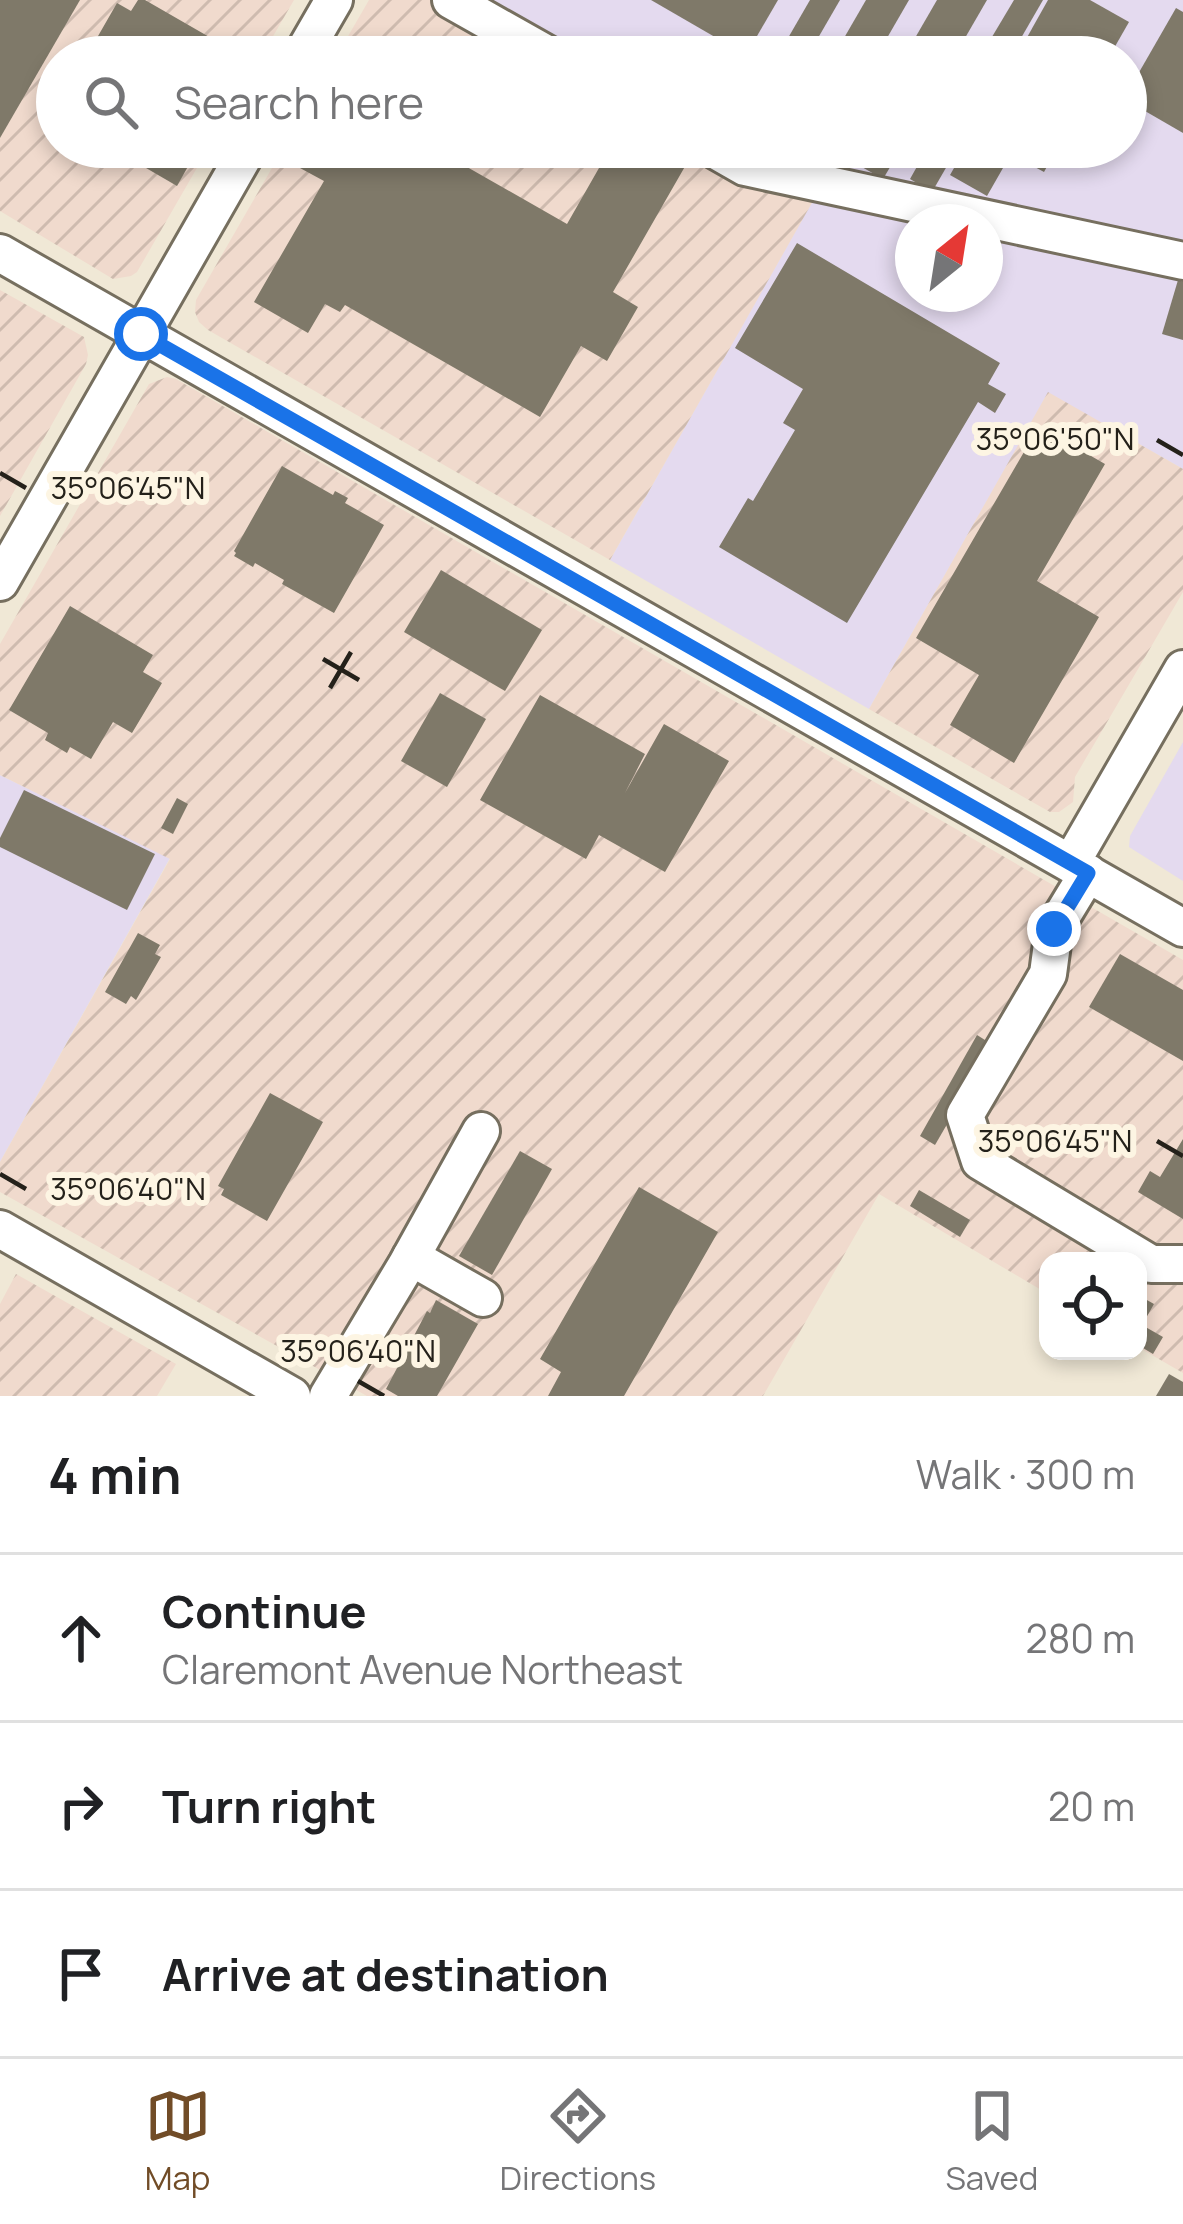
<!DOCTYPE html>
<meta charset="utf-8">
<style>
body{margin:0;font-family:Manrope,sans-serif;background:#f6f6f6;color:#202124}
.controls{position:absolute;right:36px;bottom:36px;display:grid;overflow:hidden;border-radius:24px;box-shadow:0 6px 18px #0003}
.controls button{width:108px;height:108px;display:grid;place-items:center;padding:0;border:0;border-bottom:3px solid #e0e0e0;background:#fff;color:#202124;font:60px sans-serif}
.compass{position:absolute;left:895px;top:204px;width:108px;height:108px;border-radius:50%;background:#fff;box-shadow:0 6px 18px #0003;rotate:30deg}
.stop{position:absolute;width:36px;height:36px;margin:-27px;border:9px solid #1a73e8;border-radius:50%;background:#fff}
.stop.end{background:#1a73e8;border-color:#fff;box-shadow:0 3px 12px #0008}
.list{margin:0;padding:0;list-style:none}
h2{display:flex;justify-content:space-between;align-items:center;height:156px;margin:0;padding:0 48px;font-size:51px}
h2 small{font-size:39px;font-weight:400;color:#757577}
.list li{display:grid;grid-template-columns:78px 1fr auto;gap:36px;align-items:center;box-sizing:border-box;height:168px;padding:0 48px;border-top:3px solid #e0e0e0}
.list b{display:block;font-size:45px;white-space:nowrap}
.list p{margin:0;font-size:39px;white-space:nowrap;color:#757577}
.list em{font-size:39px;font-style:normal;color:#757577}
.icon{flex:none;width:66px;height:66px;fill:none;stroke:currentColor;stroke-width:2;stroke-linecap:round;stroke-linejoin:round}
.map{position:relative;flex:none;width:1183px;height:1396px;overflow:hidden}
.search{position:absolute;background:#fff;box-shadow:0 6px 18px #0003;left:36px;right:36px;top:36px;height:132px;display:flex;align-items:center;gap:30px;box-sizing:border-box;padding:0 42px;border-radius:66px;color:#757577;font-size:45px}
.sheet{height:660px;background:#fff}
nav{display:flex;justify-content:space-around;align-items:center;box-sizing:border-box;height:168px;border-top:3px solid #e0e0e0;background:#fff;font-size:33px;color:#757577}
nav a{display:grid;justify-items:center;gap:6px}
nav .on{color:#714c27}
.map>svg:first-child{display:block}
.commercial{fill:#e4daef;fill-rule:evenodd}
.industrial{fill:url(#industrial-furrows)}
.building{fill:#7f7969}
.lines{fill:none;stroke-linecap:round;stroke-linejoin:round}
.minor-casing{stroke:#766f5f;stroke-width:42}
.minor{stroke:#fff;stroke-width:36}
.route{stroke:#1a73e8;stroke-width:15}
.ticks{fill:none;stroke:#24211a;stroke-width:4.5}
.ticks-label{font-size:30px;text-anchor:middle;fill:#24211a;stroke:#fdf5e3;stroke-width:12;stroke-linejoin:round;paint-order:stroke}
</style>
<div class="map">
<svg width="1183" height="1396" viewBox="0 0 1183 1396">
<defs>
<pattern id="industrial-furrows" width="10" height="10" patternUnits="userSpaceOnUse" patternTransform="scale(3)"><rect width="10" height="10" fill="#f0dacd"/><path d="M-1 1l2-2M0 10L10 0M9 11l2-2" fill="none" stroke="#cebbaf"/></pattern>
</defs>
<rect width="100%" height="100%" fill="#f0e8d6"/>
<g class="commercial">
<path d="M468 0H1183V469L1048 393 869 709 610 560 825 179 722 147H1126V57H567ZM913 222H985V294H913Z"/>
<polygon points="1183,742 1183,881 1129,847 1130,836"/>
<polygon points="0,775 170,858 0,1162"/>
</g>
<g class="industrial">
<polygon points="0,0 294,0 261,57 57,57 57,147 209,147 137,272 131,276 113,279 0,211"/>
<polygon points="369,0 468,0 567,57 336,57"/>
<polygon points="284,147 722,147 826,178 610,560 208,330 199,322 195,312 196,300"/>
<polygon points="0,290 84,337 88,355 86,364 0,516"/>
<polygon points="167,377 176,379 1183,960 1183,1373 1138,1347 1138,1261 1048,1261 1048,1294 879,1194 763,1396 367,1396 0,1192 0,1162 170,859 0,775 0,644 149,384"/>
<polygon points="1048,392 1183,469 1183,592 1075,777 1073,802 1059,812 1050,812 869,709"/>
<polygon points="16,1274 176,1364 157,1396 0,1396 0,1304"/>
</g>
<g class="building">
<polygon points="0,0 80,0 0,138"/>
<polygon points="138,0 145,0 244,57 86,57 117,3 131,11"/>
<polygon points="651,0 778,0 746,55"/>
<polygon points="810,0 840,0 807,57 777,57"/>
<polygon points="866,0 909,0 876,57 833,57"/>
<polygon points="937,0 987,0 954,57 904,57"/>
<polygon points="1014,0 1043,0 1010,57 980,57"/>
<polygon points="1048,0 1090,0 1129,22 1109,57 1016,57"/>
<polygon points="1176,8 1183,12 1183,133 1126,100 1126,95"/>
<polygon points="110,147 199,147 177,186"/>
<polygon points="312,147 432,147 567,224 611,147 676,147 691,156 613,292 638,307 607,361 581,346 540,417 345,305 340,312 325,304 308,333 254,302 324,181 300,168"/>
<polygon points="852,147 902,147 883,179 846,158"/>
<polygon points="928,147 958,147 932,192 910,179"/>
<polygon points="966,147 1058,147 1044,172 1011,154 987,196 950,175"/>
<polygon points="797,243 1000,363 988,384 1006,394 995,413 978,402 847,623 719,547 748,498 753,501 795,430 783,423 803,389 735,348"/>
<polygon points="1178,280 1183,282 1183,340 1162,334"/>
<polygon points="1039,426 1105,464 1037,581 1099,617 1014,763 950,725 979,675 916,638"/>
<polygon points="282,466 333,495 335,491 348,498 345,503 384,525 334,613 282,584 284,580 255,563 253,567 234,556 236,553 234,551"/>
<polygon points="441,570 542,630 505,691 404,632"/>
<polygon points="70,606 153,655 143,672 162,683 132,733 113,722 91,759 70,747 67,753 45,740 48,733 9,710"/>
<polygon points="440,693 486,719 447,787 401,761"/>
<polygon points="540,695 645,754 625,793 664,724 729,761 665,872 599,835 586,859 480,800"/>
<polygon points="24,790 155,854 127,910 0,847 0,838"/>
<polygon points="177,798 188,804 173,834 161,828"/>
<polygon points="138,933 160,945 155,954 161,957 136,1000 131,996 126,1004 105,992"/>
<polygon points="1120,954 1183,990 1183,1061 1089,1007"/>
<polygon points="977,1035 993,1045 935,1145 920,1136"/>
<polygon points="270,1093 323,1122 267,1221 221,1195 224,1189 218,1186"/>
<polygon points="1183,1139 1183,1219 1138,1192 1150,1171 1160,1177"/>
<polygon points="520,1151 552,1169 492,1275 459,1256"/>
<polygon points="639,1187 718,1232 624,1396 548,1396 561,1372 540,1359"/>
<polygon points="919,1190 970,1220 960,1237 910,1206"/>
<polygon points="1138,1295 1154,1304 1142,1325 1163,1337 1153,1354 1138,1345"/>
<polygon points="436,1300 478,1324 437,1396 398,1396 386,1389 427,1311 430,1313"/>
<polygon points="1169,1374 1183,1382 1183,1396 1156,1396"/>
</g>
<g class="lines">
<defs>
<g id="minor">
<polyline points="451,0 552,57"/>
<polyline points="301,57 334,0"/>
<polyline points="710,147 745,167 1183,261"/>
<polyline points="0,253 1183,928"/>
<polyline points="0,582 249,147"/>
<polyline points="1071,863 1183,669"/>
<polyline points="1088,873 1054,929 1048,974 965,1115 980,1161 1151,1264 1183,1264"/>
<polyline points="0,1229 292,1396"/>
<polyline points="411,1257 483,1298"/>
<polyline points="328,1396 407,1264 481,1131"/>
</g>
</defs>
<use href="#minor" class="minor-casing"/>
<use href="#minor" class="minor"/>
</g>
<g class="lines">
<polyline class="route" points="141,334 1088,873 1054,929"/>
</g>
<path class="ticks" d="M1157 440 1183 455M0 473 26 488M323 659 359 680M330 688 351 652M1157 1141 1183 1156M0 1174 26 1189M358 1381 384 1396"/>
<g class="ticks-label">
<text x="1055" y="450">35°06'50"N</text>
<text x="128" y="499">35°06'45"N</text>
<text x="1055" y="1152">35°06'45"N</text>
<text x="128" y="1200">35°06'40"N</text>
<text x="358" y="1362">35°06'40"N</text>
</g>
</svg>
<div class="controls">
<button><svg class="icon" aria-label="locate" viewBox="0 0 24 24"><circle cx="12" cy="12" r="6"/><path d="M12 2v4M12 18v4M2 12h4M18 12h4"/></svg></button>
</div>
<svg class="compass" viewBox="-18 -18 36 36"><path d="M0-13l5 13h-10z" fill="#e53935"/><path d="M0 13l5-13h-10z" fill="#757577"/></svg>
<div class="stop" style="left:141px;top:334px"></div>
<div class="stop end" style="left:1054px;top:929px"></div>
<div class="search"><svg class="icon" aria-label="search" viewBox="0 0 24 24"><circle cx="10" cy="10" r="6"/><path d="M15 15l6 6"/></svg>Search here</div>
</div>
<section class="sheet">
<h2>4 min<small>Walk · 300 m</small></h2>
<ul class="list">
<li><svg class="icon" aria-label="ahead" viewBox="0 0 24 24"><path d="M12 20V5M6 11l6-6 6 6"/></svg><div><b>Continue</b><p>Claremont Avenue Northeast</p></div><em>280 m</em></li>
<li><svg class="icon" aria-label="right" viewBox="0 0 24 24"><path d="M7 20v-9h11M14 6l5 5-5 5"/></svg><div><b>Turn right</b></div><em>20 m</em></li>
<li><svg class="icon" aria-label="arrive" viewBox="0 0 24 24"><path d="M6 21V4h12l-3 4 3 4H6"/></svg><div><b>Arrive at destination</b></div></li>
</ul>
</section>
<nav>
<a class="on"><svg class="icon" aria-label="map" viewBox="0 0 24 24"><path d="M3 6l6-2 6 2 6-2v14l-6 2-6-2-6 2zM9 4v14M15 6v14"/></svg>Map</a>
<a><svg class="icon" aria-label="directions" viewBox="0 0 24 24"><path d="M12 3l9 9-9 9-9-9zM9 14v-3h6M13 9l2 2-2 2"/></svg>Directions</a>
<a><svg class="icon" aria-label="saved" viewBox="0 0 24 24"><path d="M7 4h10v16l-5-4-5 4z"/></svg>Saved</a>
</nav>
